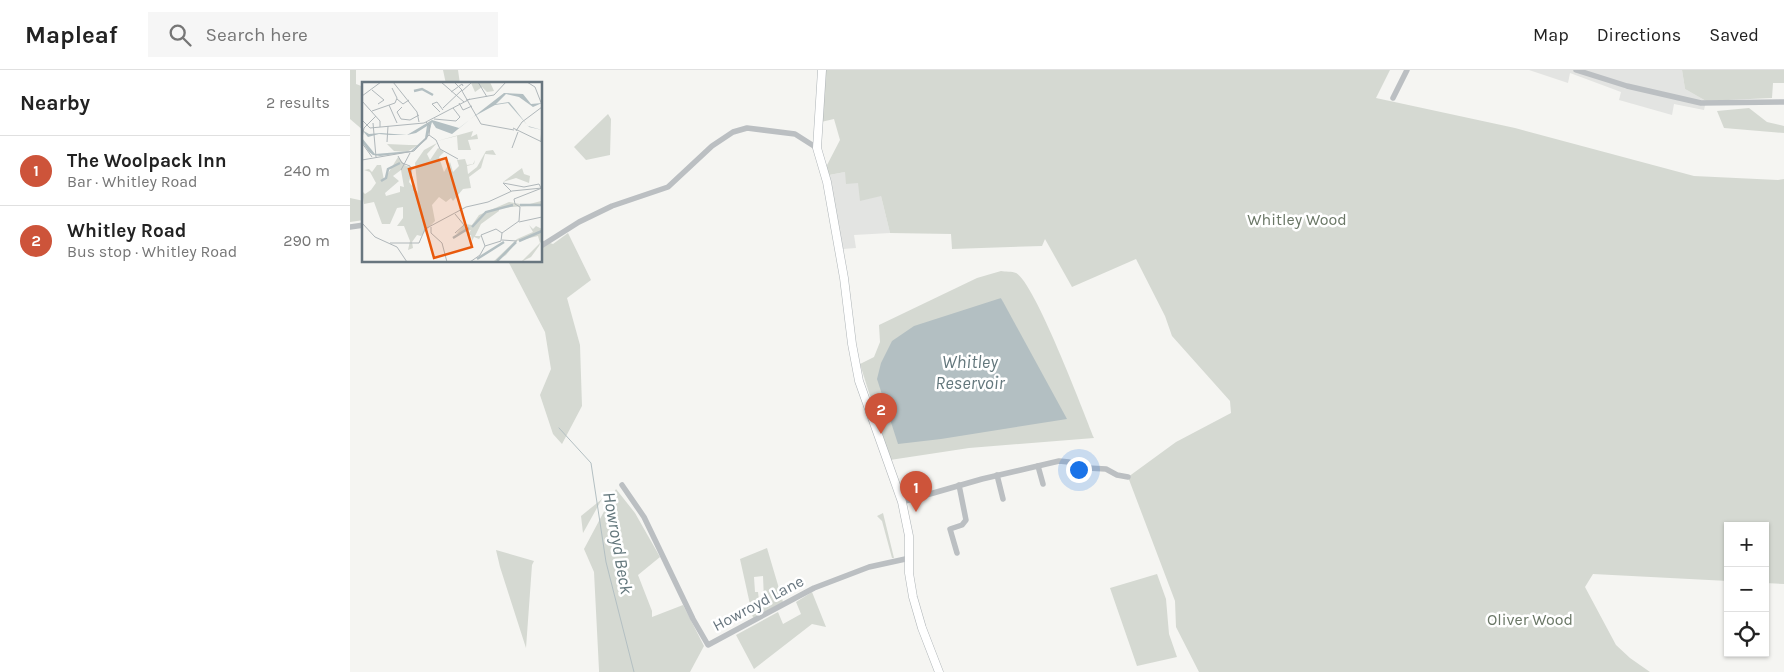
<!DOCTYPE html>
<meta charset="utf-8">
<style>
body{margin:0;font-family:Karla,sans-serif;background:#f6f6f6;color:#222}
.controls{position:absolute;right:15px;bottom:15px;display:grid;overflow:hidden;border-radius:0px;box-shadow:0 1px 4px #0004}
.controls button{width:45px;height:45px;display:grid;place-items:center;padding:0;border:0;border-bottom:1px solid #e0e0e0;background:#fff;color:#222;font:25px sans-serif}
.you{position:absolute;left:728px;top:399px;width:18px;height:18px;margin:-12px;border:4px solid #fff;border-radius:50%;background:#1a73e8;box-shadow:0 0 0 8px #1a73e833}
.badge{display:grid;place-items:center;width:32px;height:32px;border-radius:50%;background:#cd543a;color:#fff;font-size:16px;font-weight:700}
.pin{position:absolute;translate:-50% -41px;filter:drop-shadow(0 1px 2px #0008)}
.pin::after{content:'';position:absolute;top:26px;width:18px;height:15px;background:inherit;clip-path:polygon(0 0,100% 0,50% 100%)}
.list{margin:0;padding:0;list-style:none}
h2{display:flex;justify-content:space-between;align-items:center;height:65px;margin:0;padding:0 20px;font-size:21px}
h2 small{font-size:16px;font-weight:400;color:#767676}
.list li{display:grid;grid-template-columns:32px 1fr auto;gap:15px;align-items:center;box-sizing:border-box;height:70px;padding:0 20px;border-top:1px solid #e0e0e0}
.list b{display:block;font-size:19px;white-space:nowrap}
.list p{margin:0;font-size:16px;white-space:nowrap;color:#767676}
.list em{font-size:16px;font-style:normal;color:#767676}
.icon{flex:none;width:28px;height:28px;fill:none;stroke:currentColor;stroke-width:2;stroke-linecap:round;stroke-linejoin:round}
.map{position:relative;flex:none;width:1434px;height:602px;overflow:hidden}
header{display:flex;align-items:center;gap:30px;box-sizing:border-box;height:70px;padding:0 25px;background:#fff;border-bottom:1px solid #e0e0e0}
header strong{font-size:24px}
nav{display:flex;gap:28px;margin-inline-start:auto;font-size:18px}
.search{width:350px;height:45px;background:#f6f6f6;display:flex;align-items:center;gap:12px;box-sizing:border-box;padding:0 18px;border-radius:0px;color:#767676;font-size:19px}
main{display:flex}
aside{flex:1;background:#fff}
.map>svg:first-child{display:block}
.built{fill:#e3e4e2}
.green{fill:#d5d9d2;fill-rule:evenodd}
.water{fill:#b3bfc2}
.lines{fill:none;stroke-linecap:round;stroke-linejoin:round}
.stream{stroke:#b3bfc2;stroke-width:1}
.secondary-casing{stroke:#adb3b6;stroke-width:9}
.street{stroke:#bbbfc2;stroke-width:5.5}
.secondary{stroke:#fff;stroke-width:8}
.labels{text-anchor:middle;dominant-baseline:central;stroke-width:5;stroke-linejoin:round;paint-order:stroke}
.park-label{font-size:16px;fill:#6a7766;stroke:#fff}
.street-label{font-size:16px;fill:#68767f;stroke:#fff}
.water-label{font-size:18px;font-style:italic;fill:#63777c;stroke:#fff}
.inset-river{fill:none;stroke:#b3bfc2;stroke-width:2.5}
.inset-road{fill:none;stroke:#b0b7ba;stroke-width:1}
.view{fill:#e8590c;fill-opacity:0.15;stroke:#e8590c;stroke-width:2.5}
.inset-edge{fill:none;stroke:#68767f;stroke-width:2.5}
</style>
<header>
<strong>Mapleaf</strong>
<div class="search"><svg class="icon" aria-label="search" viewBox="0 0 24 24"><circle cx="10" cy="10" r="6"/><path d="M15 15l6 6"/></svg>Search here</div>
<nav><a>Map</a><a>Directions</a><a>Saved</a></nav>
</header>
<main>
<aside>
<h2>Nearby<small>2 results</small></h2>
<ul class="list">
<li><span class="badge">1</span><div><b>The Woolpack Inn</b><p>Bar · Whitley Road</p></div><em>240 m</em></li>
<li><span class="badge">2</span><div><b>Whitley Road</b><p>Bus stop · Whitley Road</p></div><em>290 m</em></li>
</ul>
</aside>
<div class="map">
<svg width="1434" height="602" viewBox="0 0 1434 602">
<rect width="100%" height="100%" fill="#f5f5f2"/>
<g class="built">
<polygon points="1179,0 1332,0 1335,19 1356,31 1354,40 1324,34 1322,45 1269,30 1271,22 1220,3 1218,13"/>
<polygon points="495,102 508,113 531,126 540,163 504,165 506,178 493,179 479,105"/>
</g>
<g class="green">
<polygon points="0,0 6,0 6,14 14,17 14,61 0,49"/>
<polygon points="93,0 108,0 110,14 96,14"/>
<polygon points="475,0 1040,0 1026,28 1165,58 1344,106 1428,110 1434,109 1434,514 1415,513 1415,456 1378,456 1378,511 1243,504 1235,517 1266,575 1280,588 1300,602 849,602 826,557 825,531 778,407 826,372 881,343 880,331 822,266 815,246 786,189 722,217 695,169 692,176 602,179 601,164 540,163 531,126 510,131 508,113 496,114 495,102 479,105 476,97 490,70 484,49 471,52"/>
<polygon points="1332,0 1434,0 1434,13 1423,13 1422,28 1356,31 1335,19"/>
<polygon points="1399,38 1417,52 1434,56 1434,63 1374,58 1367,41"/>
<polygon points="258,44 261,49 260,85 236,90 224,77"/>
<polygon points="0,128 14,131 14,150 0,152"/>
<polygon points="218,163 241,210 217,228 230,275 232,336 212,374 203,364 190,325 201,299 195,262 158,191 191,191 191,170 203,174"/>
<path d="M651 201C655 202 662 201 666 203 685 213 733 341 744 368L619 378 540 390 510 294 524 287 530 272 529 255 627 208ZM651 228 654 235 527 309Z"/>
<polygon points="266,419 285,443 310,487 288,505 302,541 302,547 333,535 354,576 340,602 249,602 249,600 244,502 234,479"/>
<polygon points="252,429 233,463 231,446"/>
<polygon points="533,443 544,488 542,488 532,451 527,446"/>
<path d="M417 478 433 532 403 548 390 489ZM413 506 414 530H409L408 522H405L404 507Z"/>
<polygon points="146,480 184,491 182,495 176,578 150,497"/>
<polygon points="807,504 816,529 819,564 827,587 787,596 760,518"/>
<polygon points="462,522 476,557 462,554 404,599 386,565 428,542 433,554 451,544 446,532"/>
</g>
<polygon class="water" points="651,228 717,349 591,369 548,374 527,309 531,293 542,271 564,256"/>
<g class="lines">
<polyline class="stream" points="209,358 241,393 256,492 284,602"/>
<defs>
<polyline id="secondary" points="472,0 467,78 477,112 494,208 502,274 509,311 552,432 559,466 559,503 563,527 572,558 589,602"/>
</defs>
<use href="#secondary" class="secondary-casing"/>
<g class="street">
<polyline points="1226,0 1277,16 1351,33 1434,32"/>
<polyline points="1043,28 1057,0"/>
<polyline points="0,157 14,155"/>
<polyline points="191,176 229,152 262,136 318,117 362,76 383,62 397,58 445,64 467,78"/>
<polyline points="688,396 693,414"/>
<polyline points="647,405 653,429"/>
<polyline points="272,415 294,447 343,549 358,575 464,518 519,497 560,488"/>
<polyline points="552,432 632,409 709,391 719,392 738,398 756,399 767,405 778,407"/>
<polyline points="607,483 600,459 612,455 616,450 609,415"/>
</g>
<use href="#secondary" class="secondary"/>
</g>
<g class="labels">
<g class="park-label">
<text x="947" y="149">Whitley Wood</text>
<text x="1180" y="549">Oliver Wood</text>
</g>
<g class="street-label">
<text transform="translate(408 533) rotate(-28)">Howroyd Lane</text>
</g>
<g class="water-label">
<text x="620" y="292">Whitley<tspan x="620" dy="21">Reservoir</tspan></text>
<text transform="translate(268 473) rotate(80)">Howroyd Beck</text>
</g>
</g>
<g transform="translate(12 12)">
<rect width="180" height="180" fill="#f5f5f2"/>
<path d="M128 0 132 9 125 10 120 5 113 10 109 1ZM111 49 109 55 115 52 116 57 106 58 109 68H96L95 54 75 59ZM75 61 65 72 68 78 76 66 82 70 77 75 82 90 88 80 91 90 97 84 95 78 103 77 105 83 111 82 113 78 112 82 105 84 106 92 115 85 124 69 131 68 134 73 123 72 119 86 107 95 109 106 101 107 91 119 89 116 84 120 77 115 70 123 73 139 59 154 55 153 50 160 51 166 46 168 48 159 42 144H35L41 136V125L35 126 28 142H20L12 120 2 122 0 109 3 112 9 108 14 101 8 90 2 88 7 87 10 90 15 83H19L22 98 36 75 44 84 51 85 47 100 56 111 53 81 62 68ZM39 88 42 105 38 104V110L24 114 23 111 37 99 31 94ZM25 62 47 63H56L45 70 32 69ZM160 86 162 92 168 94 167 101 154 96 141 100ZM147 120 164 123 179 119 180 123 137 126V129L119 142 113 154H119L117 157 112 155 110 159 109 153 105 154 109 148 94 152 103 142 110 143 117 133ZM167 143 171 147 174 144 180 147V157L177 164 169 175 159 180 178 161 176 154 155 159 144 173 133 180H131L155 157 171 150Z" fill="#d5d9d2" fill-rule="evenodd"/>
<path d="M142 11 161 12 169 22 180 21 171 25 157 15 144 12 134 22 147 20 152 26 166 44 180 48 167 45 146 21 133 23 111 35 90 52 74 46 70 40 65 57 50 70 18 74 11 73 7 70 0 60V56L13 72 49 69 63 56 65 44 54 51 45 53H28L17 52 6 55 1 49 0 53V48L7 52 19 51 45 53 70 38 97 46Z" fill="#b3bfc2"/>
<path class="inset-river" d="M52 9 60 7 71 13M19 99 24 96 26 87 38 81M158 123H180M110 145 124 130 151 123M91 156 107 146M157 159 180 149M115 177 142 160M135 179 154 160"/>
<path class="inset-road" d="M31 0 55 30 57 40M79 0 102 20M116 0 125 15M165 0 173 5 180 23M109 1 100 9 119 42 152 48M10 8 22 18 16 22M89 10 100 2 101 4M0 14 19 0M35 17 41 22 47 18M104 18 132 13 144 0M0 19 18 39V45M97 21 101 28 110 24M27 23 35 41M81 26 100 8 93 1M10 29 33 21 35 16 30 6M78 30 70 22 75 20 81 28M39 37 48 38 57 33M39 37 35 30 40 25M72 37 94 39 98 35 91 26M0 38 8 46 62 41 108 17M11 41 14 75M151 46 180 60M154 49 160 40 180 25M67 53 74 58 78 67 96 77M0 56 2 46 14 34M25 60 26 44M179 60 180 44M0 61 10 75M150 66 156 50M36 74 40 81 48 84 52 109 55 110M0 78 52 69 67 53 68 44 64 40M39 88 48 71M149 109 141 101 162 105 177 102 179 106M93 132 102 143 93 151M157 140 180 135M0 141 13 155 35 165 45 180M69 145V151L80 161 85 180M140 151 157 139 158 125 153 122 152 117 180 106M140 158 155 159M28 161H57L63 147 104 125 126 120 150 109 180 106M123 164 119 153 134 147 140 151M108 180 118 173 123 164 139 159 140 151"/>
<path class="view" d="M84 76 110 165 72 176 47 87Z"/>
<rect width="180" height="180" class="inset-edge"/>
</g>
</svg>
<div class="controls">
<button>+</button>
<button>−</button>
<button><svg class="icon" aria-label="locate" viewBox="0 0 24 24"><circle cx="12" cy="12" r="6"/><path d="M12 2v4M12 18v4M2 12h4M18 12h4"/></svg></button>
</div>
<div class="you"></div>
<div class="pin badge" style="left:566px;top:442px">1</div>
<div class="pin badge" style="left:531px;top:364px">2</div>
</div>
</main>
